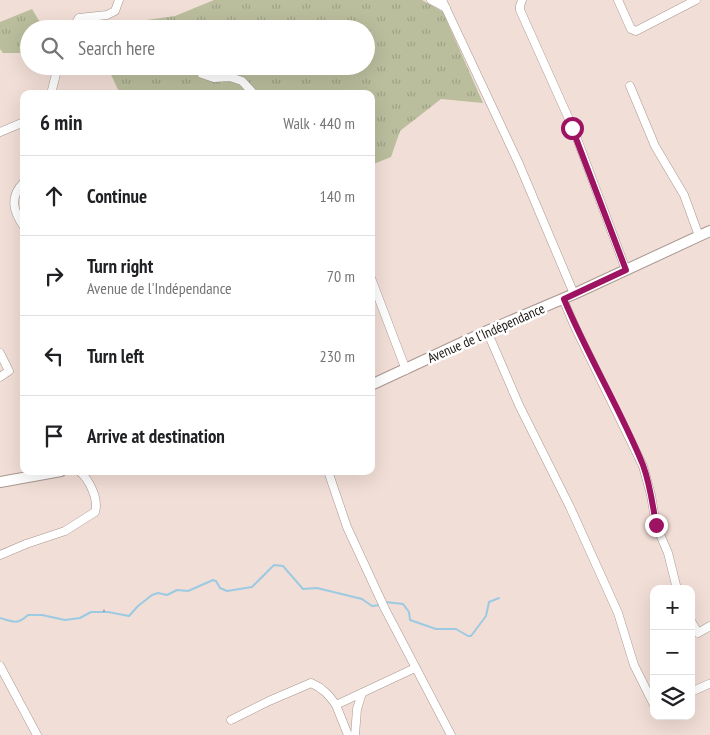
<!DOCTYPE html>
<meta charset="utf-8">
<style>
body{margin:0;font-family:"PT Sans Narrow",sans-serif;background:#f6f6f6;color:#202124}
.controls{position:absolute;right:15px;bottom:15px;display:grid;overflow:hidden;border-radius:10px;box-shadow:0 5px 20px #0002}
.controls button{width:45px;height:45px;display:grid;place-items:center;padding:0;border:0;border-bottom:1px solid #e0e0e0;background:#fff;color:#202124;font:25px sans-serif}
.stop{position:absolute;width:15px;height:15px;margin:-11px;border:4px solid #9d1361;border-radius:50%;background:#fff}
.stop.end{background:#9d1361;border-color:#fff;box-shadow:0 1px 5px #0008}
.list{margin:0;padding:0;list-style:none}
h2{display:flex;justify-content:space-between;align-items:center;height:65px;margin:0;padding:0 20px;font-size:21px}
h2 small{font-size:16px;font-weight:400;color:#757577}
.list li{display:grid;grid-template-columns:32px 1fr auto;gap:15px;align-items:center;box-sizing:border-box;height:80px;padding:0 20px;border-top:1px solid #e0e0e0}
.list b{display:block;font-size:19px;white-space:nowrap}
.list p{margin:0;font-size:16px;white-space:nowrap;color:#757577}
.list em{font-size:16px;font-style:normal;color:#757577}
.icon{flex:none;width:28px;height:28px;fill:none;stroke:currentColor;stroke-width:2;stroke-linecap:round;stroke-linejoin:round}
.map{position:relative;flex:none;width:710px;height:735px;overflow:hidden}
.search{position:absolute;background:#fff;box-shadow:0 5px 20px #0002;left:20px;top:20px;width:355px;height:55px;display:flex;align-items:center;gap:12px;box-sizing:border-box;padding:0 18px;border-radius:28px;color:#757577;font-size:19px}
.panel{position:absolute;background:#fff;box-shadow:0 5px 20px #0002;left:20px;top:90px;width:355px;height:385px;border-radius:10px}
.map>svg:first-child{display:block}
.grass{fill:url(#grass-tufts)}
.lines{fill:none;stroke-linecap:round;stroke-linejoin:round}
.stream{stroke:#9ccae3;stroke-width:2}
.minor-casing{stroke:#a99890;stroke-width:9}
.major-casing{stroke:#a99890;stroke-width:12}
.path{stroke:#887c76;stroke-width:1;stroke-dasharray:2.5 2.5;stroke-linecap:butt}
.minor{stroke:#fff;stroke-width:8}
.major{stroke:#fff;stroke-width:10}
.route{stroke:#9d1361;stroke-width:6}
.labels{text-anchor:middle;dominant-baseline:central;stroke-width:5;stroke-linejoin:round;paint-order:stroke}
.street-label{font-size:14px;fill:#1a1411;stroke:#fff}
</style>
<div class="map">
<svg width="710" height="735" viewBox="0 0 710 735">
<defs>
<pattern id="grass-tufts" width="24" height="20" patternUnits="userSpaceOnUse" patternTransform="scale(1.25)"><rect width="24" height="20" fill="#babe9d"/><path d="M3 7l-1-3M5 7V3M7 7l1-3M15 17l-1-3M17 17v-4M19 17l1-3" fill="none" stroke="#9fa286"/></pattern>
</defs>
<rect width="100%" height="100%" fill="#f1ded6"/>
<g class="grass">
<polygon points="214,0 422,0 443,12 483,103 441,99 400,131 391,157 371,165 371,94 120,94 107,66 366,66 366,29 48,29 63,21 93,25 125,23 175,16"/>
<polygon points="32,9 44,29 29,29 29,57 24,53 3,53 0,49 0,22"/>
</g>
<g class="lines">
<g class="stream">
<polyline points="386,602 403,604 409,612 410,620 436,629 456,629 468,636 471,636 486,616 489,602 499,598"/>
<path d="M0 618C14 622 17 625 28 615H42L65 620 80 618 91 612H108L129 616 138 606 152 595 158 593 167 595 177 590 188 591 213 580 216 581 220 588 227 591 252 587 274 565 283 566 303 589 317 588 362 599 372 606 380 605"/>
</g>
<defs>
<g id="minor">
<polyline points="431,0 446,8"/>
<polyline points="442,0 519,164 574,294"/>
<polyline points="522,0 520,6 520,10 573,128 626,270"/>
<polyline points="618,0 631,29 636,31 696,0"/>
<polyline points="72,29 79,18 107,15 115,11 119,0"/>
<polyline points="202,74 214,78 230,77 242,81 254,94"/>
<polyline points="630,86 655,146 684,195 699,236"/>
<polyline points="51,94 58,66"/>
<polyline points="0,132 24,122"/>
<path d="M24 182C9 197 13 211 24 227"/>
<polyline points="371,278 406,370"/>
<polyline points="563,299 575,327 643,466 651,495 656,525 668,553 677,589"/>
<polyline points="487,331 519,405 570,507 618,613 634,665 654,705"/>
<polyline points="0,353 9,371 0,377"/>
<polyline points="328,471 347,527 385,609 451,735"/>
<path d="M0 555 26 544 65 531 95 512C99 499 89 479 79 471"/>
<polyline points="691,621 698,633 710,626"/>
<polyline points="0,666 37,735"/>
<polyline points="691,692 709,684"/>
<polyline points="336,705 348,735"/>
<path d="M231 720 269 701 311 683C323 688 329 695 336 705L415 668"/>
<polyline points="355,735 357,709 362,693"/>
</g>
<g id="major">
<polyline points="371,385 487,331 574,294 710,231"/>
<polyline points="0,482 61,471"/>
</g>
</defs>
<use href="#minor" class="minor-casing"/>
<use href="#major" class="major-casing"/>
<polyline class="path" points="104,612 104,609"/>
<use href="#minor" class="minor"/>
<use href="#major" class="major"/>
</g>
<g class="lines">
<path class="route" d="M572 128 626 270 564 299C587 355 620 408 643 465 650 484 653 505 656 525"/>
</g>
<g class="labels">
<g class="street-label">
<text transform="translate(486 333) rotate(-24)">Avenue de l'Indépendance</text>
</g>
</g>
</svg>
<div class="controls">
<button>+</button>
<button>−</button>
<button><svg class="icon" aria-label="layers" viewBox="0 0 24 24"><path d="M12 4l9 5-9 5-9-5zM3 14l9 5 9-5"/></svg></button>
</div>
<div class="stop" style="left:572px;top:128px"></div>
<div class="stop end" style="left:656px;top:525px"></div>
<div class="search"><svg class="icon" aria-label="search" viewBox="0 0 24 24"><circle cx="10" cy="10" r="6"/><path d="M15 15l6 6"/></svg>Search here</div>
<section class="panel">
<h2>6 min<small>Walk · 440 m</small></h2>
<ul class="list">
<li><svg class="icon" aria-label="ahead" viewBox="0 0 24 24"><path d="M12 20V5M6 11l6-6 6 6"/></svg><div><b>Continue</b></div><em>140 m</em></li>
<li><svg class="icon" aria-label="right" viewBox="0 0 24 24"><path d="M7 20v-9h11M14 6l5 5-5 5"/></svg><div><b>Turn right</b><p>Avenue de l'Indépendance</p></div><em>70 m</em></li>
<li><svg class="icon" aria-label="left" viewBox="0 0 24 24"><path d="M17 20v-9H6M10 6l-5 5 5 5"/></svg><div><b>Turn left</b></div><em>230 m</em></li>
<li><svg class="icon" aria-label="arrive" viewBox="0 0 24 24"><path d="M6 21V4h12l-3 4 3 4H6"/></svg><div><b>Arrive at destination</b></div></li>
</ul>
</section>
</div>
